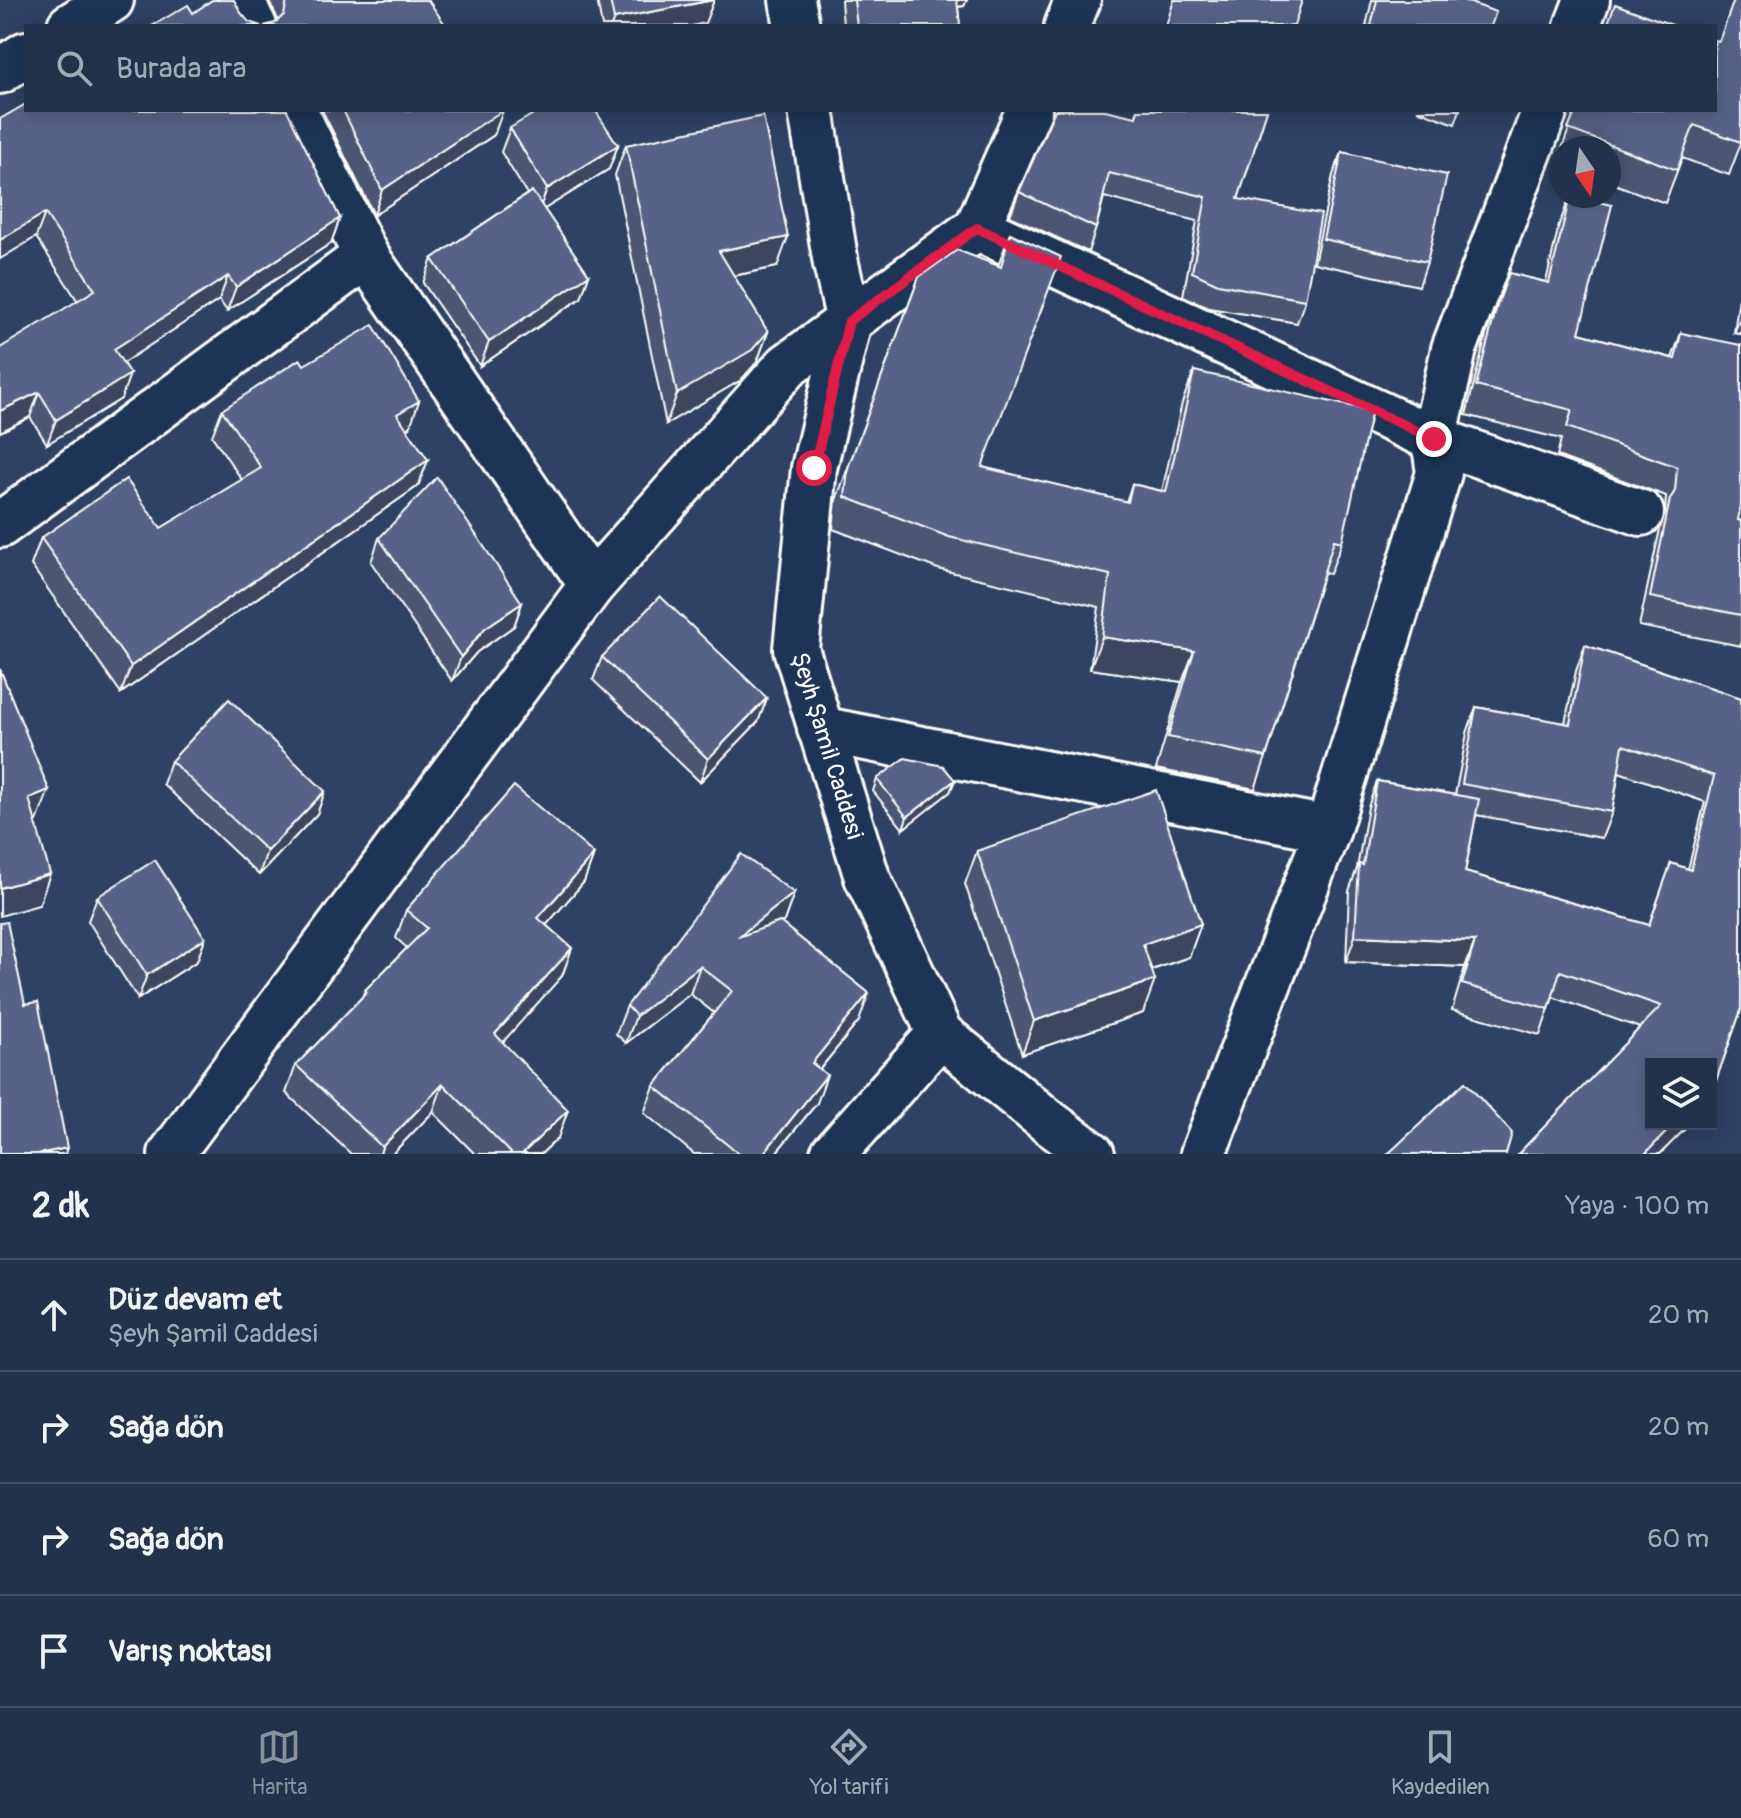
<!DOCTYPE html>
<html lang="tr">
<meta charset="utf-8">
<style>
body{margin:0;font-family:Pangolin,sans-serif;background:#2e3e56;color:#f1f3f6}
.controls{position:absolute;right:24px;bottom:24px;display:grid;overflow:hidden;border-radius:0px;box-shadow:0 4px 20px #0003}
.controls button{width:72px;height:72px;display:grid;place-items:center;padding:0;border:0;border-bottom:2px solid #3f4d64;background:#22324c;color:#f1f3f6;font:40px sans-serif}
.compass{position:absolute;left:1549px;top:136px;width:72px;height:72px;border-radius:50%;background:#22324c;box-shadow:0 4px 20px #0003;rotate:167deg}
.stop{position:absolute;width:24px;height:24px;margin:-18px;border:6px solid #e11d48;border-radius:50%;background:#fff}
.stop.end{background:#e11d48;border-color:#fff;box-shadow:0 2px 8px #0008}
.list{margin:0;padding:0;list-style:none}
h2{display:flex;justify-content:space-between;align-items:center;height:104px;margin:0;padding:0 32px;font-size:34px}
h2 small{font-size:26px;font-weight:400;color:#a2aab5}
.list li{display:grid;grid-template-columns:52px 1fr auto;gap:24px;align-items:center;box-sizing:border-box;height:112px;padding:0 32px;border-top:2px solid #3f4d64}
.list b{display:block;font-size:30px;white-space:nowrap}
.list p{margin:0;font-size:26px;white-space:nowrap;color:#a2aab5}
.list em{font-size:26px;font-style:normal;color:#a2aab5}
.icon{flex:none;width:44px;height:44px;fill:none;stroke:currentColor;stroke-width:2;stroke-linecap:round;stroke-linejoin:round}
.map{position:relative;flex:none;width:1741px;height:1154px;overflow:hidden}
.search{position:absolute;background:#22324c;box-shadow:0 4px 20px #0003;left:24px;right:24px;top:24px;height:88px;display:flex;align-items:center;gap:20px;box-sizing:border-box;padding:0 28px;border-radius:0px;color:#a2aab5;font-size:30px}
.sheet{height:552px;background:#22324c}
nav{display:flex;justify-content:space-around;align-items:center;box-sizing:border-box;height:112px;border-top:2px solid #3f4d64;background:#22324c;font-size:22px;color:#a2aab5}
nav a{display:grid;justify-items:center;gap:4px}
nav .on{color:#8c9099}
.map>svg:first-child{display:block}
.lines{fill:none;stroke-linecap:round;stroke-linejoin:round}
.street-casing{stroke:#fff;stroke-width:50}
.street{stroke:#1d3557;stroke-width:44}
.wall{fill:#4d5475;stroke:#fff;stroke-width:2;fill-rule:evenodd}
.shaded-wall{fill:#3e455f;stroke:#fff;stroke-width:2}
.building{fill:#596288;stroke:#fff;stroke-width:2}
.route{stroke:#e11d48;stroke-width:10}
.labels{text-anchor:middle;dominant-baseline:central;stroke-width:7;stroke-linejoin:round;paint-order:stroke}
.street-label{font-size:24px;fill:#fff;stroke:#1d3557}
</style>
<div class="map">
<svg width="1741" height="1154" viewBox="0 0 1741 1154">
<rect width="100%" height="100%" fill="#2e4265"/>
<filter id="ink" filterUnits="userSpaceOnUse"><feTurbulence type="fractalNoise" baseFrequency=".0125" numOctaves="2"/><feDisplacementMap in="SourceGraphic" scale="16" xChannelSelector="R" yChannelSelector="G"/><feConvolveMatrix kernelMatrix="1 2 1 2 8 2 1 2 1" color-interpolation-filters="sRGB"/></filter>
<g filter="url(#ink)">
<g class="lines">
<defs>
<g id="street">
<polyline points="241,0 254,26"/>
<polyline points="792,0 797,26"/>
<polyline points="70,26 111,0"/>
<polyline points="1067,26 1078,0"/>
<polyline points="1577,26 1587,0"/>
<polyline points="0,71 26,54"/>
<polyline points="294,110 366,256 592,585"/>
<polyline points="811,110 836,264 849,321 814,468 796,649 867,877 940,1034 1050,1123 1092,1154"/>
<polyline points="977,228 1434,439 1641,513"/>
<polyline points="0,525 366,256"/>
<polyline points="820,729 1328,829 1203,1154"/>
<polyline points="1328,829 1439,473 1434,439 1454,349 1545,110"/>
<polyline points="171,1154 592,585 787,366 977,228 1029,110"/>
<polyline points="833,1154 940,1034"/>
</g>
</defs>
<use href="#street" class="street-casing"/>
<use href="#street" class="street"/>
</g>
<g class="wall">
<polygon points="268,0 428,0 275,23 278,21 276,15"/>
<polygon points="597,0 714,0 705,23 692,26 602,26"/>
<polygon points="841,0 967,0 964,6 958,7 960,26 843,26"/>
<polygon points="1372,0 1463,0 1491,26 1366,26"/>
<polygon points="1741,0 1741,143 1729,175 1682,158 1665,203 1609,182 1609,148 1562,148 1576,110 1719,41"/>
<polygon points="322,110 503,110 494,135 374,215"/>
<polygon points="1138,110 1267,110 1238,199 1305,300 1297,323 1209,308 1183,296 1197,221 1104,197 1096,228 1088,252 1010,216 1019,192 1135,117"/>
<polygon points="1417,110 1460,110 1455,124"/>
<polygon points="0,119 340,218 331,243 227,311 219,300 123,362 121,399 47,444 30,417 0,432 77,300 36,237"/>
<polygon points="510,128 618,145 609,169 544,209 589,275 581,298 480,366 423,283 432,259 527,194 501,152"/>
<polygon points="626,145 777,267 734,276 768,332 757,362 741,380 666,424 615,175"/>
<polygon points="1561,150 1561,164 1556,162"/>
<polygon points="1342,152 1427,262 1419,286 1314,263 1333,175"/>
<polygon points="1570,196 1579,333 1672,358 1681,333 1738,520 1741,521 1741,646 1639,626 1660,529 1665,513 1666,496 1557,456 1561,439 1466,415 1486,335 1509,273 1546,282 1559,225"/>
<polygon points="1010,233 982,467 1126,502 1132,484 1162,491 1182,403 1194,371 1342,542 1330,574 1324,573 1266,757 1255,789 1156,769 1182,682 1090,669 1099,607 938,569 833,529 836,500 919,277 998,266"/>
<polygon points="1741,283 1741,334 1734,333"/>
<polygon points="304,365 410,427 407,429 428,460 418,486 121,693 31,565 41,538 161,528 242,480 212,436 222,410"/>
<polygon points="379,538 522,603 514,626 477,652 452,681 371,562"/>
<path d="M1585 645 1741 698V1010L1711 1095V1064H1651V1124H1690L1660 1154H1518L1640 1028 1553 997 1540 1035 1452 1010 1465 967 1346 962 1349 891 1357 868 1368 807 1377 781 1455 795 1467 733 1476 707 1565 723 1576 671ZM1619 772 1705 802 1688 869 1671 863 1649 925 1465 872 1476 815 1602 838 1612 812Z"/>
<polygon points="602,657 767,698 758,722 700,782 593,680"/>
<polygon points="171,761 325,791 317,814 259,875 163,784"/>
<polygon points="877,779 955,780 950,792 903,829 873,791"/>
<polygon points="977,851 1201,924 1189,957 1152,970 1143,1013 1022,1054 965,884"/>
<polygon points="594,854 584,882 546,925 572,948 562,976 502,1042 558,1138 541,1154 475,1154 433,1112 392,1154 351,1154 286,1093 296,1065 362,997 365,990 407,948 396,938 406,910"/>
<polygon points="794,893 784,921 781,923 859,1021 820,1069 817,1103 775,1154 694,1154 644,1113 654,1086 714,1013 690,994 626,1043 616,1034 627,1006"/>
<polygon points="97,897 205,938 197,961 138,999 88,921"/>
</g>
<g class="shaded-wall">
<polygon points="714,0 705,23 692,26 611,26 614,19"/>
<polygon points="947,0 967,0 964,6 945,8"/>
<polygon points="503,110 494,135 374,215 382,190"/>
<polygon points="618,145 609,169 538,213 547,189"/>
<polygon points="45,213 36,237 0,259 0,240"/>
<polygon points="340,218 331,243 227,311 236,287"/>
<polygon points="788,237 777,267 708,281 719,251"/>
<polygon points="589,275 581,298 480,366 489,342"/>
<polygon points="228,276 219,300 106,374 114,349"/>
<polygon points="1741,316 1741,334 1734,333"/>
<polygon points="768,332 757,362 741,380 666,424 677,394"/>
<polygon points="130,374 121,399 47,444 56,420"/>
<polygon points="39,392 30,417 0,432 0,411"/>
<polygon points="419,401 410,427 387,441 397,414"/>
<polygon points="428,460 418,486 121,693 131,666"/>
<polygon points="522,603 514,626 477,652 452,681 461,657 485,628"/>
<polygon points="1102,637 1194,651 1182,682 1090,669"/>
<polygon points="767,698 758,722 700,782 708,759"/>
<polygon points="955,780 950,792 903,829 907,817"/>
<polygon points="49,790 37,821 18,829 29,798"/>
<polygon points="325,791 317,814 259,875 267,851"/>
<polygon points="594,854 584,882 528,946 538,918"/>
<polygon points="50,874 39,905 0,916 0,888"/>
<polygon points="794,893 784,921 728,964 738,937"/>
<polygon points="1201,924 1189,957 1131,977 1143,944"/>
<polygon points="1355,936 1475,941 1465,967 1346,962"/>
<polygon points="205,938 197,961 138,999 147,975"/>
<polygon points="572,948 562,976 485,1062 495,1034"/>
<polygon points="700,966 690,994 626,1043 636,1016"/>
<polygon points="1155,980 1143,1013 1022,1054 1034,1021"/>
<polygon points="869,993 859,1021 802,1091 812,1063"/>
<polygon points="827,1075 817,1103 775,1154 763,1154"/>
<polygon points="443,1084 433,1112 392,1154 380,1154 382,1147"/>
<polygon points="568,1110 558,1138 541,1154 522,1154"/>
<polygon points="1674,1124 1690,1124 1660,1154 1645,1154"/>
<polygon points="67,1148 65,1154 38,1154"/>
</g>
<g class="building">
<polygon points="212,0 234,0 241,13 249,22 261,26 152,26 188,5 193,13"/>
<polygon points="287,0 428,0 446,26 264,26 275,23 284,15"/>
<polygon points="610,0 713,0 614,19"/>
<polygon points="854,0 957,0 960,26 857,26"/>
<polygon points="1174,0 1302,0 1294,26 1166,26"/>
<polygon points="1377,0 1463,0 1496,12 1491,26 1371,26"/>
<polygon points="1734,0 1741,0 1741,142 1694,125 1677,170 1568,129 1576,110 1715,110 1715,40 1719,41"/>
<polygon points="1615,4 1675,26 1607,26"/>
<polygon points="26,104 26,110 287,110 340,218 236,287 228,276 114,349 130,374 56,420 39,392 0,411 0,348 95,290 45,213 0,240 0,119"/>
<polygon points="343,110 503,110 382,190"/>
<polygon points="540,110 595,110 618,145 547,189 510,128"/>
<polygon points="1055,110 1105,110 1136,117 1138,110 1267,110 1238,199 1321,214 1305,300 1218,284 1192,272 1206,197 1109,173 1096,228 1019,192"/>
<polygon points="763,116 788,237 719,251 768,332 752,350 677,394 626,145"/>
<polygon points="1342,152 1447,175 1427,262 1323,239"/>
<polygon points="532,191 589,275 489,342 432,259"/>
<polygon points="1570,196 1612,205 1579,333 1675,359 1681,333 1741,345 1741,504 1738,520 1741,521 1741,615 1650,597 1670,499 1675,491 1677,467 1567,427 1572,410 1476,386 1497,306 1509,273 1549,283"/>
<polygon points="1010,233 1061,257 982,467 1128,502 1132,484 1166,492 1194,371 1372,411 1342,542 1334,540 1266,757 1168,737 1194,651 1102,637 1110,575 949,537 845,497 848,468 919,277 957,250 1001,267"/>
<polygon points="373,325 419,401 397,414 428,460 131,666 41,538 126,479 161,528 261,468 222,410 300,359 304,365"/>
<polygon points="437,477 522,603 485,628 461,657 379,538"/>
<polygon points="660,596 767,698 708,759 602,657"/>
<polygon points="1585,645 1741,698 1741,1010 1716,1080 1711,1086 1711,1064 1651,1064 1651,1124 1674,1124 1645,1154 1518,1154 1661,1006 1560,971 1549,1009 1462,984 1475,941 1355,936 1359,864 1363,865 1377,781 1479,799 1465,872 1649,925 1671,863 1691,870 1714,776 1623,745 1612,812 1462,784 1476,707 1570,724"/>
<polygon points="0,669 49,790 29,798 50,874 0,888"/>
<polygon points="229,699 325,791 267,851 171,761"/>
<polygon points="905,758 943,766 955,780 907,817 877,779"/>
<polygon points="514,786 594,854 538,918 572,948 495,1034 568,1110 522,1154 512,1154 443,1084 382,1147 296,1065 367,992 365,990 427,928 406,910"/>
<polygon points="1156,790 1201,924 1143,944 1155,980 1034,1021 977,851"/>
<polygon points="741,854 794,893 738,937 780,922 869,993 812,1063 827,1075 763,1154 739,1154 654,1086 732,991 700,966 636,1016 627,1006"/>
<polygon points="155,860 205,938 147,975 97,897"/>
<polygon points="7,922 25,1004 38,1002 67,1148 38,1154 0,1154 0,923"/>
<polygon points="1465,1082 1512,1133 1506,1154 1388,1154"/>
</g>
</g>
<g class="lines" filter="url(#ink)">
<polyline class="route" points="814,468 849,321 977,228 1434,439"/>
</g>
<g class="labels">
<g class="street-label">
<text transform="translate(827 746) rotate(73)">Şeyh Şamil Caddesi</text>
</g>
</g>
</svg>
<div class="controls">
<button><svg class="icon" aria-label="layers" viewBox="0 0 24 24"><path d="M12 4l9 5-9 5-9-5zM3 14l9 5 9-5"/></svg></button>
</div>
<svg class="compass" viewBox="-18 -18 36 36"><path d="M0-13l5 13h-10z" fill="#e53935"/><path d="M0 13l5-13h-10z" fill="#a2aab5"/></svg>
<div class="stop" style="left:814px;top:468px"></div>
<div class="stop end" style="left:1434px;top:439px"></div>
<div class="search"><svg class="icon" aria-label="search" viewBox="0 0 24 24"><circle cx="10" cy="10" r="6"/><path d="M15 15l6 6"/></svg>Burada ara</div>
</div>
<section class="sheet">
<h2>2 dk<small>Yaya · 100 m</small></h2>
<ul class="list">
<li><svg class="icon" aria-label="ahead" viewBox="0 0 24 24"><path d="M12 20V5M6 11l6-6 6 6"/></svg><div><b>Düz devam et</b><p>Şeyh Şamil Caddesi</p></div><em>20 m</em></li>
<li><svg class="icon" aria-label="right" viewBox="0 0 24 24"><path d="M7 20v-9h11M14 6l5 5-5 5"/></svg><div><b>Sağa dön</b></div><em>20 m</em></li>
<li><svg class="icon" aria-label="right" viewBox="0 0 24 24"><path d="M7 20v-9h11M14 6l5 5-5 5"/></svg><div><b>Sağa dön</b></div><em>60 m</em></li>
<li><svg class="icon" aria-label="arrive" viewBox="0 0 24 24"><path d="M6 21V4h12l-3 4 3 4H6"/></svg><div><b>Varış noktası</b></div></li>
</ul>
</section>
<nav>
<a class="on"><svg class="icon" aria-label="map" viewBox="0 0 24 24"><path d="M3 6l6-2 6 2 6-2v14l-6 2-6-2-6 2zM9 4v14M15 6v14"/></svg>Harita</a>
<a><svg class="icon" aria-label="directions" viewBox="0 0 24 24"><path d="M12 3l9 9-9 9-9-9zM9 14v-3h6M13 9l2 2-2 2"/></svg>Yol tarifi</a>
<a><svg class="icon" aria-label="saved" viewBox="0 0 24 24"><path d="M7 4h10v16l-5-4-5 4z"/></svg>Kaydedilen</a>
</nav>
